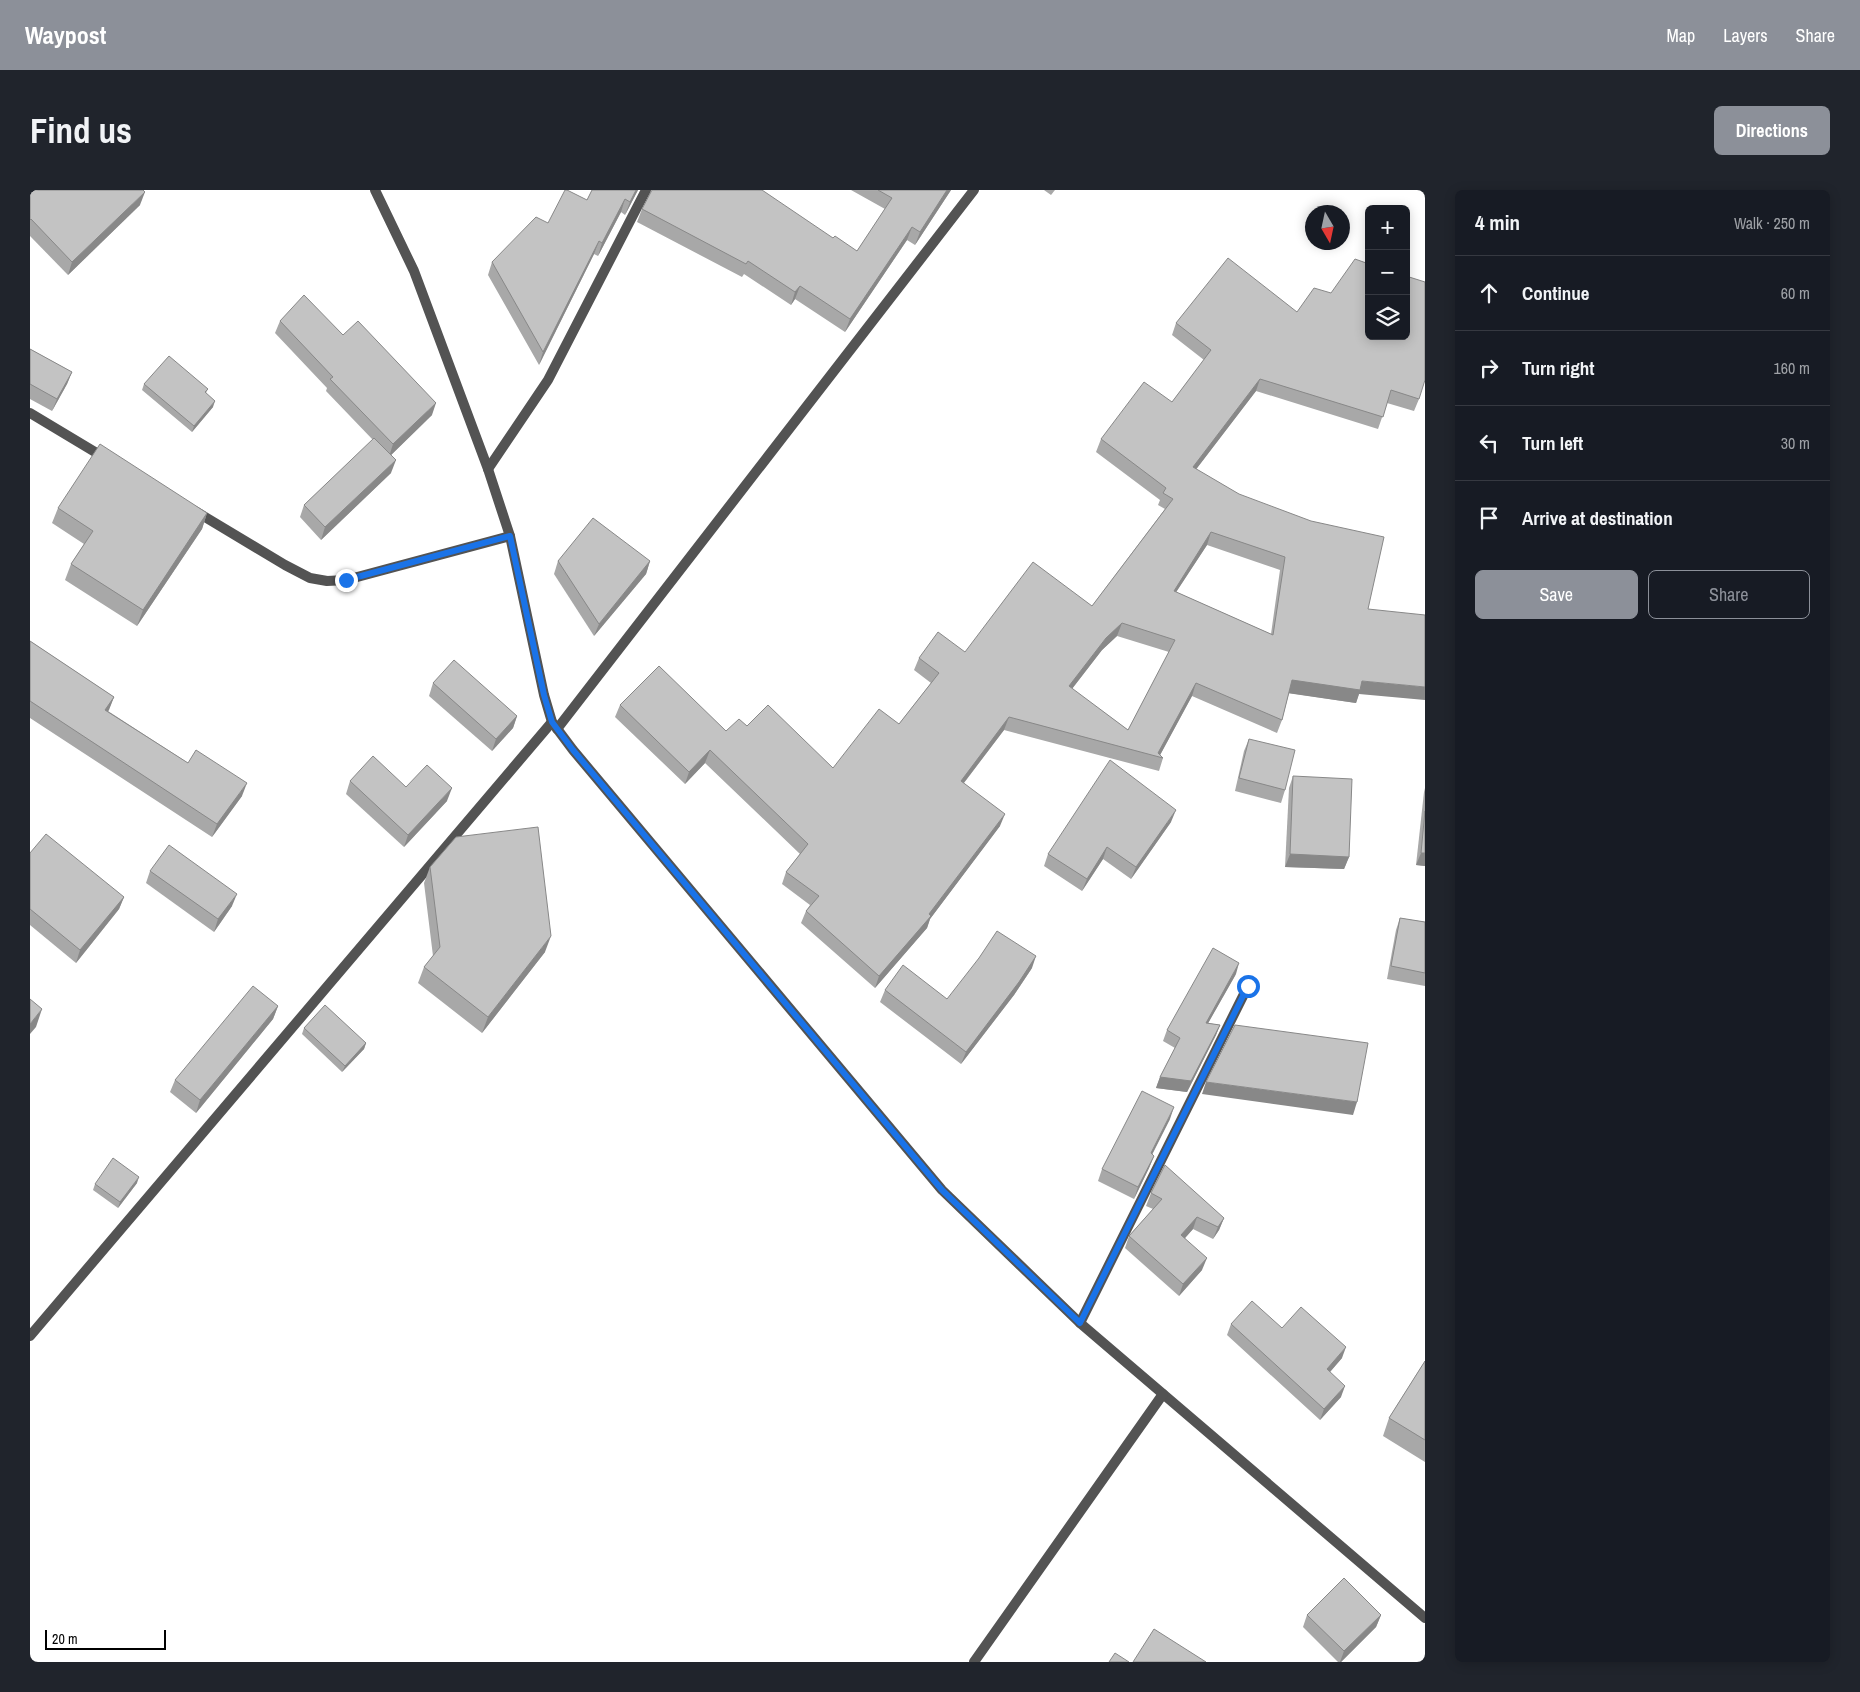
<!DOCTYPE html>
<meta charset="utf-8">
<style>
body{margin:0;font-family:"Archivo Narrow",sans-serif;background:#20242c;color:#f1f3f6}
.controls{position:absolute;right:15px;top:15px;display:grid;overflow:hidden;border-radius:8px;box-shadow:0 2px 12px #0003}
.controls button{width:45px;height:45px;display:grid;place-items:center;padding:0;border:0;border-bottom:1px solid #363941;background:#171b24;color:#f1f3f6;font:25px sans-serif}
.compass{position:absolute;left:1275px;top:15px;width:45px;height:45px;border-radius:50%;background:#171b24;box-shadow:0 2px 12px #0003;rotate:171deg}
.scale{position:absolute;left:15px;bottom:12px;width:121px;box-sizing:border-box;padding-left:5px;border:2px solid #000;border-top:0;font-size:14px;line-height:18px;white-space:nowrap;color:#000;-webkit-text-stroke:4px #fff;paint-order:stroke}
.stop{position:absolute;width:15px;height:15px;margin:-11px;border:4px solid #1a73e8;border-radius:50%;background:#fff}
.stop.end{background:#1a73e8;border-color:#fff;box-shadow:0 1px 5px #0008}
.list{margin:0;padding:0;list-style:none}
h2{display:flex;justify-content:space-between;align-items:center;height:65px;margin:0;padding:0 20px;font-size:21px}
h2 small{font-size:16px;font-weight:400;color:#9ea1a6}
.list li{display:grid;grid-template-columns:32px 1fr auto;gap:15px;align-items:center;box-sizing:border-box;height:75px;padding:0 20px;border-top:1px solid #363941}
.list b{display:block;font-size:19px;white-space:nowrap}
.list em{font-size:16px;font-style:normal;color:#9ea1a6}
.actions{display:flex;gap:10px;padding:15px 20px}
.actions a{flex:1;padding:11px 0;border:1px solid #8c9099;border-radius:8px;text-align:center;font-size:18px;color:#8c9099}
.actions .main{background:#8c9099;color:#fff}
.icon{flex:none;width:28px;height:28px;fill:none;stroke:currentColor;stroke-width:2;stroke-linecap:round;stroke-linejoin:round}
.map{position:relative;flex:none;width:1395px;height:1472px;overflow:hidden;border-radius:8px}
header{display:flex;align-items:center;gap:30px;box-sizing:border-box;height:70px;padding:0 25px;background:#8c9099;color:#fff}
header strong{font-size:24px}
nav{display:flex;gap:28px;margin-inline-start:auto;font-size:18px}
.intro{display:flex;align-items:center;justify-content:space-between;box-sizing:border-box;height:120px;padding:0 30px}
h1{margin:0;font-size:35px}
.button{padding:12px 22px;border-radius:8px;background:#8c9099;color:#fff;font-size:18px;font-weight:700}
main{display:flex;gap:30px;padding:0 30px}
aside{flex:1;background:#171b24;border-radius:8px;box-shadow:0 2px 12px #0003}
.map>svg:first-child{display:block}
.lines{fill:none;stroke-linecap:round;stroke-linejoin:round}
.street{stroke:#535353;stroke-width:10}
.wall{fill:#a8a8a8;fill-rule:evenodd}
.shaded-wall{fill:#888}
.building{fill:#c3c3c3;stroke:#888;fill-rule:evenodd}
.route{stroke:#1a73e8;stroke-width:6}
</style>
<header>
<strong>Waypost</strong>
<nav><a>Map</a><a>Layers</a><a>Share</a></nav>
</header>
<div class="intro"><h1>Find us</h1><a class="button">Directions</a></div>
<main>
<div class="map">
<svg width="1395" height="1472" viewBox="0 0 1395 1472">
<rect width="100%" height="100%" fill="#fff"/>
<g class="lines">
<g class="street">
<polyline points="345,0 384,81 458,279 480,346 514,505 522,532 543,560 912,1000 1050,1133 1395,1428"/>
<polyline points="0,223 75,268"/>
<polyline points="458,279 518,190 616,0"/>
<polyline points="165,321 255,375 280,388 297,391 316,390 480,346"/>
<polyline points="527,539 944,0"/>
<polyline points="1050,1133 1218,796"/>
<polyline points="0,1146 522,532"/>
<polyline points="944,1472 1133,1204"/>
</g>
</g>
<g class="wall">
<polygon points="0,0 110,15 38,85 0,46"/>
<polygon points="562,0 608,0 595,25 591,22 568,66 564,64 509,175 458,85 462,72 518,33 557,10"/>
<polygon points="821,0 921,0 885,55 877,50 815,142 765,109 761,115 714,84 712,87 607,32 612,19 803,48 827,61 855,19"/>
<polygon points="1014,0 1025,0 1021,5"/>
<path d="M1267 122 1389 209 1384 221 1357 213 1348 239 1226 201 1166 279 1338 419 1329 504 1326 513 1259 503 1252 530 1247 543 1162 506 1130 565 1133 568 1129 581 974 540 934 593 970 636 900 729 897 738 845 798 771 733 776 721 780 715 752 694 756 682 770 664 675 573 655 594 585 527 590 515 696 541 717 536 803 578 869 534 901 493 884 480 889 468 935 462 1062 416 1135 319 1128 315 1130 310 1066 262 1071 249 1142 212 1174 170 1142 145 1146 133ZM1177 355 1250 380 1241 444 1146 402ZM1087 446 1139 462 1098 540 1042 499 1072 460Z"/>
<polygon points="250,131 313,145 402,225 361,265 361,283 291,350 270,327 274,315 343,250 296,201 297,198 245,143"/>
<polygon points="0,159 42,182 37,194 22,221 0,209"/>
<polygon points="114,194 178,199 176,203 183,217 162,242 112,200"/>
<polygon points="28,318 177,323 172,339 107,436 35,390 41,374 54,354 22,333"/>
<polygon points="528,371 620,371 616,384 564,446 524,384"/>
<polygon points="0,451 84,507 78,521 158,573 212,606 182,647 0,528"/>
<polygon points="403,493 487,526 483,538 462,561 399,506"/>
<polygon points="1219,549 1255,600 1251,613 1205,601 1214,561"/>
<polygon points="1263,586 1319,667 1314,679 1255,677 1259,598"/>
<polygon points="320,591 376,597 417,611 374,657 316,604"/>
<polygon points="1395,598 1395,676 1386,675 1394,602"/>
<polygon points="1141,632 1101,689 1073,669 1052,701 1014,676 1018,664"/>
<polygon points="0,663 94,707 89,719 46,773 0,735"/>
<polygon points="400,677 515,762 452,843 388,793 394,777 403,766 394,693"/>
<polygon points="120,681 202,716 184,742 116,693"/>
<polygon points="1370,728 1395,732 1395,796 1357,789 1366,740"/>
<polygon points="1002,778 984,805 931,874 850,812 855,800 917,809"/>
<polygon points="1206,784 1178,833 1190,835 1186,845 1157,902 1126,898 1130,887 1145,858 1133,851 1137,840"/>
<polygon points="248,816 243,829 166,923 140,902 145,890"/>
<polygon points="274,838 336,853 334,859 312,882 272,844"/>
<polygon points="1140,929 1122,965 1124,966 1119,978 1104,1009 1068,991 1072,979"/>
<polygon points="107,993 88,1018 63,1000 65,994"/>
<polygon points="1121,1003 1194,1028 1189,1040 1183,1049 1163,1039 1155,1048 1172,1080 1149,1106 1095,1058 1099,1046 1123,1019 1116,1016"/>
<polygon points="1201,1134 1252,1138 1312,1168 1300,1182 1311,1207 1290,1230 1197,1145"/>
<polygon points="1395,1171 1395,1272 1353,1246 1359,1228"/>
<polygon points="1277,1425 1351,1425 1346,1437 1311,1472 1308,1472 1273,1437"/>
</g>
<g class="shaded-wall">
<polygon points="606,0 608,0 595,25 600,12"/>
<polygon points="917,0 921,0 885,55 890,42"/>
<polygon points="115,2 110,15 38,85 42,72"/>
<polygon points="595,9 591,22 568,66 572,53"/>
<polygon points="882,37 877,50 815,142 820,129"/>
<polygon points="569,51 564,64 509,175 513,162"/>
<polygon points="770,96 765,109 761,115 765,102"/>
<polygon points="42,182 37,194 22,221 27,209"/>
<polygon points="1230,189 1226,201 1158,290 1163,277"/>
<polygon points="185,211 183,217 162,242 164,236"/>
<polygon points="406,213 402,225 359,267 363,254"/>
<polygon points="366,270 361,283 291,350 295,337"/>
<polygon points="177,323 172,339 107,436 113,420"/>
<polygon points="1181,342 1177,355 1139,413 1144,401"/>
<polygon points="620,371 616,384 564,446 569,434"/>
<polygon points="1092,433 1087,446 1072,460 1034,509 1039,496 1076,448"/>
<polygon points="1262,490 1332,491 1395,497 1395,510 1329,504 1326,513 1257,503"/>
<polygon points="1166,493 1162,506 1129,567 1128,563"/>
<polygon points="84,507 79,520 70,533 75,520"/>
<polygon points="487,526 483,538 462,561 466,549"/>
<polygon points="979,527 974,540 926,603 931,591"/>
<polygon points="680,560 675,573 655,594 659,582"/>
<polygon points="217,593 212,606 182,647 187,634"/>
<polygon points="422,598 417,611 374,657 378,645"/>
<polygon points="1146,620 1141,632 1101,689 1106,677"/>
<polygon points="975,624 970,636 900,729 897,738 845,798 849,786 899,724"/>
<polygon points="1077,657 1073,669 1052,701 1057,689"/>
<polygon points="1391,663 1395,663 1395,676 1386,675"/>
<polygon points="1260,664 1319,667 1314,679 1255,677"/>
<polygon points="207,704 202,716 184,742 188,729"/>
<polygon points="94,707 89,719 46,773 50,760"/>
<polygon points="521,746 515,762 452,843 458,827"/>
<polygon points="1006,766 1002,778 984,805 931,874 936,862"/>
<polygon points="1209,773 1206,784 1172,844 1176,833"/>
<polygon points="248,816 243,829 166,923 170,910"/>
<polygon points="12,819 6,837 0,844 0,834"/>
<polygon points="1190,835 1186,845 1157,902 1126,898 1130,887"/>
<polygon points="336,853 334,859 312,882 315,876"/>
<polygon points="1176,892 1327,912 1323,925 1172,904"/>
<polygon points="1144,917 1140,929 1116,976 1121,963"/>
<polygon points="1124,966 1119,978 1104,1009 1108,997"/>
<polygon points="109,987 107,993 88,1018 90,1012"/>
<polygon points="1167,1027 1163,1039 1147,1057 1151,1045"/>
<polygon points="1194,1028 1189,1040 1183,1049 1188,1037"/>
<polygon points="1177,1068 1172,1080 1149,1106 1153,1094"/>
<polygon points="1316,1157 1312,1168 1293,1190 1297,1179"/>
<polygon points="1315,1196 1311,1207 1290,1230 1294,1219"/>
<polygon points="1351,1425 1346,1437 1311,1472 1310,1472 1314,1461"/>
</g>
<g class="building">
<polygon points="0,0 113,0 115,2 42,72 1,29 0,30"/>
<polygon points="535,0 537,0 557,10 562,0 606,0 600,12 595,9 572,53 569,51 513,162 462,72 506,27 518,33"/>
<polygon points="622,0 732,0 803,48 805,46 827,61 862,8 848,0 917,0 890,42 882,37 820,129 770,96 765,102 718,71 716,74 612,19"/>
<path d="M1198 68 1267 122 1284 98 1301 103 1325 69 1339 74V146H1376V86L1395 92V190L1389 209 1361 200 1353 227 1230 189 1163 277 1209 304 1281 331 1354 347 1338 419 1395 425V497L1332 491 1330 500 1262 490 1252 530 1166 493 1128 563 1133 568 979 527 931 591 975 624 899 724 901 726 849 786 776 721 789 706 756 682 778 654 680 560 659 582 590 515 629 476 696 541 709 529 717 536 738 515 803 578 849 519 869 534 909 483 889 468 908 442 935 462 1003 372 1062 416 1143 309 1133 303 1136 298 1071 249 1114 192 1142 212 1181 160 1146 133ZM1181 342 1255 367 1243 445 1144 401ZM1092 433 1145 450 1098 540 1039 496 1076 448Z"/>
<polygon points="274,105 313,145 328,131 406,213 363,254 300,189 303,187 250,131"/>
<polygon points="0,159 42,182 27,209 0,194"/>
<polygon points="139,166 178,199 175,202 185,211 164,236 114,194"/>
<polygon points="344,248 366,270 295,337 274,315"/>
<polygon points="70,254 177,323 113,420 41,374 63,341 28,318"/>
<polygon points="563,328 620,371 569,434 528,371"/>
<polygon points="0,451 84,507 75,520 158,573 166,560 217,593 187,634 0,511"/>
<polygon points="424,470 487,526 466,549 403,493"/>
<polygon points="1219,549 1265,560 1255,600 1209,588"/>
<polygon points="343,566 376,597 397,575 422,598 378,645 320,591"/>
<polygon points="1080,570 1146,620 1106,677 1077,657 1057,689 1018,664"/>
<polygon points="1263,586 1322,589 1319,667 1260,664"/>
<polygon points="1395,621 1395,663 1391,663"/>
<polygon points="508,637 521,746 458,827 394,777 410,757 400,677 426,647"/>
<polygon points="16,644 94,707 50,760 0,719 0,663"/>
<polygon points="139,655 207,704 188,729 120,681"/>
<polygon points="1370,728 1395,732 1395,783 1361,776"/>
<polygon points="967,741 1006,766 989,792 936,862 855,800 873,775 917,809 949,768"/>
<polygon points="1183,758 1209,773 1176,833 1190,835 1161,891 1130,887 1150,848 1137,840"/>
<polygon points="223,796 248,816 170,910 145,890"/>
<polygon points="0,809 12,819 0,834"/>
<polygon points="295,815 336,853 315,876 274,838"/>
<polygon points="1205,835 1338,853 1327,912 1176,892"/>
<polygon points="1112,901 1144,917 1121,963 1124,966 1108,997 1072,979"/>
<polygon points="83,968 109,987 90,1012 65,994"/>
<polygon points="1135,975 1194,1028 1188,1037 1167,1027 1151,1045 1177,1068 1153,1094 1099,1046 1132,1009 1121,1003"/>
<polygon points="1222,1111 1252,1138 1271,1117 1316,1157 1297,1179 1315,1196 1294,1219 1201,1134"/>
<polygon points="1395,1171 1395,1250 1359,1228"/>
<polygon points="1314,1388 1351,1425 1314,1461 1277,1425"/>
<polygon points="1124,1439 1176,1472 1103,1472"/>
<polygon points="1085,1463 1099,1472 1079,1472"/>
</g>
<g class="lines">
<polyline class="route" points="316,390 480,346 514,505 522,532 543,560 912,1000 1050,1133 1218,796"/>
</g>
</svg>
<div class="controls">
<button>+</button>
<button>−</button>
<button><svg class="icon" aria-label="layers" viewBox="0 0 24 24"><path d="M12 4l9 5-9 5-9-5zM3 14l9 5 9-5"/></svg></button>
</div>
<svg class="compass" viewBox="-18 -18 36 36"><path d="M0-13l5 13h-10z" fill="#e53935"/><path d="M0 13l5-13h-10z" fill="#9ea1a6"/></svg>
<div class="scale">20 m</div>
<div class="stop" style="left:1218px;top:796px"></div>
<div class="stop end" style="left:316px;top:390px"></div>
</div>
<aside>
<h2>4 min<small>Walk · 250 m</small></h2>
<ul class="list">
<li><svg class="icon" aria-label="ahead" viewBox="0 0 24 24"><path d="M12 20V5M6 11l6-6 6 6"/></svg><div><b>Continue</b></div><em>60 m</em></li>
<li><svg class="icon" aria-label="right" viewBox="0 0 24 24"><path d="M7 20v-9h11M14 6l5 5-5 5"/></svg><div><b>Turn right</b></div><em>160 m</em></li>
<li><svg class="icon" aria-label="left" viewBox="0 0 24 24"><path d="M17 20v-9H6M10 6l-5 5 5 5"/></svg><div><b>Turn left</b></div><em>30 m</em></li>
<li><svg class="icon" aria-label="arrive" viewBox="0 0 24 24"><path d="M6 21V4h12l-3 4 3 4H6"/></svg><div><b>Arrive at destination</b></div></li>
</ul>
<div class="actions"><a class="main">Save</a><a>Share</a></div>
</aside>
</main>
